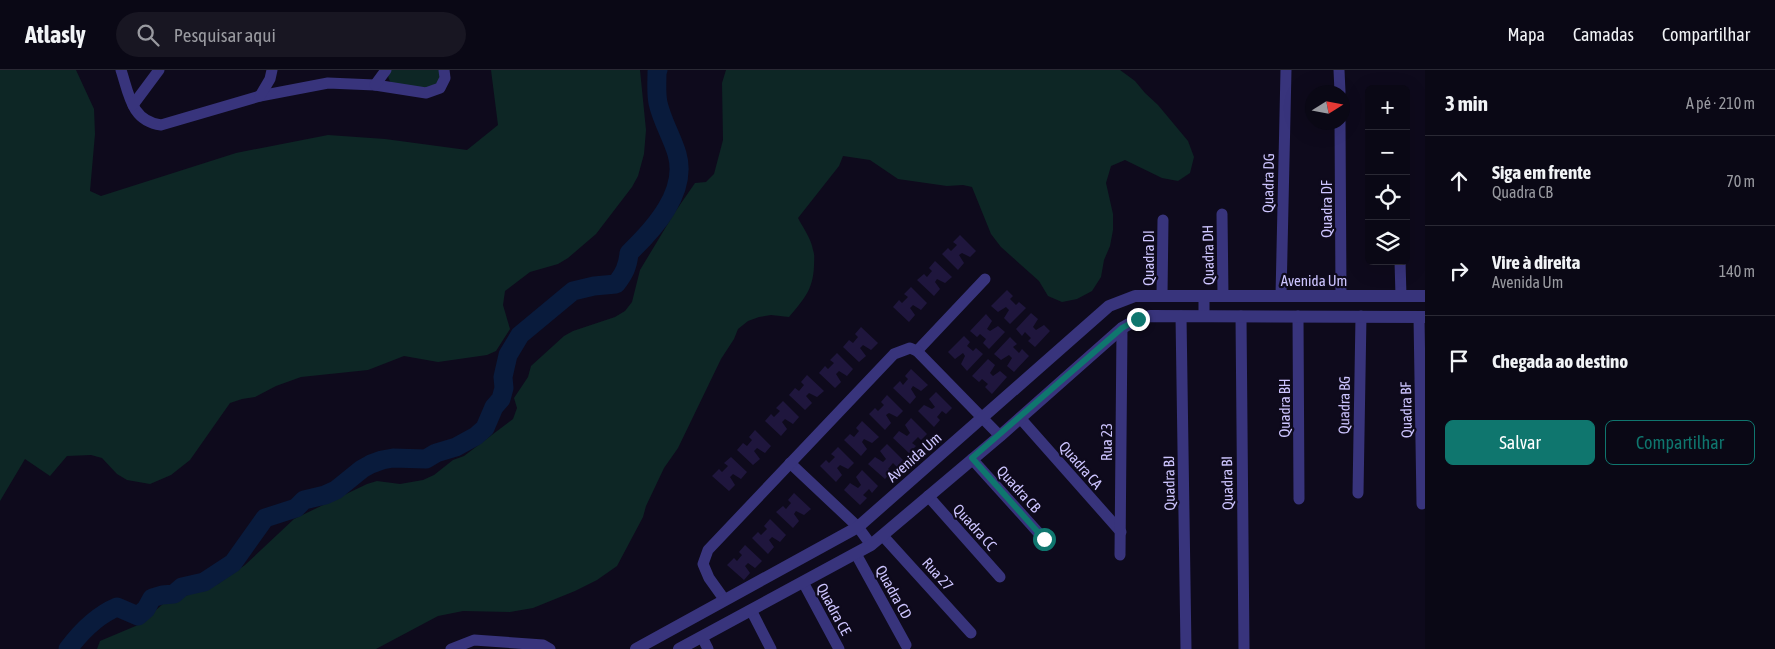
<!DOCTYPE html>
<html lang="pt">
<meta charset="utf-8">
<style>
body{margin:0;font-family:"Asap Condensed",sans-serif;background:#181622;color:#f1f3f6}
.controls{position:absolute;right:15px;top:15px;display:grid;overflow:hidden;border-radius:8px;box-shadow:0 5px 20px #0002}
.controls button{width:45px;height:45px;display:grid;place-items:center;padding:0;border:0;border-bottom:1px solid #2a2934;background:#0a0815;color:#f1f3f6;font:25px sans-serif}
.compass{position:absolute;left:1305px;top:15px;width:45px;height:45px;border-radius:50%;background:#0a0815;box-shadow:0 5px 20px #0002;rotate:79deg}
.stop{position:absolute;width:15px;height:15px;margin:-11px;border:4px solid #0f766e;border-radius:50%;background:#fff}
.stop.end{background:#0f766e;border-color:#fff;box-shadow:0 1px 5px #0008}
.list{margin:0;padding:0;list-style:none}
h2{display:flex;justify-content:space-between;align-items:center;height:65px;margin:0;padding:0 20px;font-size:21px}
h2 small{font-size:16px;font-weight:400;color:#999aa0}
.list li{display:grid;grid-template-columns:32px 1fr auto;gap:15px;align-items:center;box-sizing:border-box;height:90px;padding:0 20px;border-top:1px solid #2a2934}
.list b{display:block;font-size:19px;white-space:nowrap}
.list p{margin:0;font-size:16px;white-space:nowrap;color:#999aa0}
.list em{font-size:16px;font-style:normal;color:#999aa0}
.actions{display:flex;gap:10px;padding:15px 20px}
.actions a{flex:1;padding:11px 0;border:1px solid #0f766e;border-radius:8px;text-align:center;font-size:18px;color:#0f766e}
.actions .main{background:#0f766e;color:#fff}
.icon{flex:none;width:28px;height:28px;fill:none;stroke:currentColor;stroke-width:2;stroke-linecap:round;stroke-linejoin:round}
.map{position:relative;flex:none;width:1425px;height:579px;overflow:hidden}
header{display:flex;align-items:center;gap:30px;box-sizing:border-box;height:70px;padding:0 25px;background:#0a0815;border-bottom:1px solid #2a2934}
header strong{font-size:24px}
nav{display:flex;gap:28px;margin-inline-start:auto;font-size:18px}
.search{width:350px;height:45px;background:#181622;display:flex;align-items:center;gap:12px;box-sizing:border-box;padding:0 18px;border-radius:28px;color:#999aa0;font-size:19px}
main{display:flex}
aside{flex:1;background:#0a0815}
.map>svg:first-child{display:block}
.green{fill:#0d2625}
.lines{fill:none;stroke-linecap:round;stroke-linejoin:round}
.river{stroke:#091b3c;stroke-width:19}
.building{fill:#1f163d}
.minor{stroke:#38347c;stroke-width:11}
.tertiary{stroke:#38347c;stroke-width:12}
.route{stroke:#0f766e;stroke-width:6}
.labels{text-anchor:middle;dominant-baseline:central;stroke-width:4.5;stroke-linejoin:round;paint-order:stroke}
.street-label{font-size:15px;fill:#cdc5ff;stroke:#0e0a1c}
</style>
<header>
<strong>Atlasly</strong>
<div class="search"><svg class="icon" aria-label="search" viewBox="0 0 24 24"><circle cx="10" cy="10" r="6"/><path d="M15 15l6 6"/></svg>Pesquisar aqui</div>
<nav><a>Mapa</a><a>Camadas</a><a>Compartilhar</a></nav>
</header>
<main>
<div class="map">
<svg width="1425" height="579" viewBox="0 0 1425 579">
<rect width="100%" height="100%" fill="#0e0a1c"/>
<g class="green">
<polygon points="0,0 76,0 94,39 95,64 90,121 101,126 236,83 328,65 385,69 467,80 498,55 491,0 640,0 646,60 644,84 638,106 632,117 596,164 568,188 558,194 530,202 505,221 503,235 510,259 496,281 487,285 438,292 404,286 368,300 301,307 276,316 255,327 242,329 230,333 190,390 171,405 150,414 127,410 117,404 102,388 91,385 67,386 50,406 25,389 0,431"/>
<path d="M390 0H440L439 12 428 19 391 13C388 8 387 5 390 0Z"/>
<path d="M726 0H1120L1135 11 1145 23 1158 35 1188 71 1194 87 1190 103 1178 111 1162 108 1125 90 1111 96 1106 113 1113 144V160L1110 176 1104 190 1101 207 1092 221 1077 229 1062 232 1048 226 1039 211 1001 177 991 164 972 117 963 115 947 116 898 109 870 90 843 86 839 96 798 148C803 158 811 168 813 180 815 185 814 190 814 196 813 220 804 229 789 247L771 245 759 247 748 251 738 259 734 269 721 289 678 378 664 398 646 436 643 447 617 496 597 510 575 521 533 538 510 542 463 541 438 546 376 579H97L100 571 138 555 163 534 218 514 245 495 294 449 367 414 377 411 400 414 423 410 434 405 453 390 464 386 513 349 517 338 514 328 528 307 531 296 564 266 573 261 615 247 625 241 632 232 640 200 675 142 695 113 706 112 714 104 723 70 722 13Z"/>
</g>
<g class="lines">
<path class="river" d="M68 579C80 563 98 545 117 537L138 546 146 539 152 528 162 525 174 524 182 517 204 512 233 493 265 448 296 438 304 430 325 425 336 420 362 399 371 394 382 390 393 388 426 389 436 383 456 377 476 366 485 358 494 337 501 329 504 318 503 307 508 285 520 265 573 221 594 216 616 214C624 204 628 196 629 183 654 159 688 122 677 84 672 67 662 51 658 33 656 23 657 12 657 2L658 0"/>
</g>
<g class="building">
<polygon points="960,165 976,181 970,187 962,183 959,185 964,193 958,200 942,184 948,178 951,181 957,175 953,172"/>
<polygon points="935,191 952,207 945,213 937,209 935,212 940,219 934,226 917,210 924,204 927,207 932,201 929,198"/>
<polygon points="911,217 927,233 921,240 913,235 910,238 915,245 909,252 893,237 899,230 902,233 908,227 904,224"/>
<polygon points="1007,220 1013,226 1010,229 1016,235 1019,232 1026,238 1010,254 1004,248 1009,240 1006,237 998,242 991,236"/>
<polygon points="1031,243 1038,249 1033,257 1036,260 1044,255 1050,261 1035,277 1028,271 1031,268 1025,262 1022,266 1016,259"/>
<polygon points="986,244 992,251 987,259 990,261 998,256 1005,262 989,279 983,273 986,269 980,264 977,267 970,261"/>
<polygon points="861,257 878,273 871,280 863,275 860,278 866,286 859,292 843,277 849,270 853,273 858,267 855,264"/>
<polygon points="964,266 970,272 967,276 973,281 976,278 983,284 967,301 961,294 965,286 963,283 955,289 948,282"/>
<polygon points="1010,267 1017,274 1013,277 1019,283 1022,279 1029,286 1014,302 1007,296 1012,288 1009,285 1001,290 994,284"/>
<polygon points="837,283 853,299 847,306 839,301 836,304 841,312 835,318 819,303 825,296 828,299 834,293 830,290"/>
<polygon points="988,289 995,295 990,303 993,306 1000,301 1007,307 992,324 985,317 988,314 982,309 979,312 972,306"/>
<polygon points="911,299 928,315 921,321 913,316 911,319 916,327 910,334 893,318 900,311 903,315 908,309 905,306"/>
<polygon points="807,305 824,321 817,327 809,323 806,326 812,333 805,340 789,325 795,318 799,321 804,315 801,312"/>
<polygon points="936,322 952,338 946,344 942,341 937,347 940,350 934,357 918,341 924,335 932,339 935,337 929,329"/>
<polygon points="887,325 903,341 897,347 889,343 886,345 891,353 885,360 869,344 875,338 878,341 884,335 881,332"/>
<polygon points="783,331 799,347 793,354 785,349 782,352 787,359 781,366 765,351 771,344 774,347 780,341 776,338"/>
<polygon points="911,348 927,364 921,370 918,367 912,373 916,376 909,383 893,368 899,361 907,366 910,363 905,355"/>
<polygon points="862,351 879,367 872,373 864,369 862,372 867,379 861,386 844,370 850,364 854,367 859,361 856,358"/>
<polygon points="755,360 771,376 765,383 757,378 754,381 760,389 753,395 737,380 743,373 747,376 752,370 749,367"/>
<polygon points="887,374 903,390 897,397 893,393 888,399 891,402 885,409 868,394 875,387 883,392 886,389 880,381"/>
<polygon points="838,377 854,393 848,399 840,395 837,398 842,405 836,412 820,396 826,390 829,393 835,387 831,384"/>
<polygon points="731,387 747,402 741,409 733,404 730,407 735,415 729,421 712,406 719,399 722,402 728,396 724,393"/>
<polygon points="862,400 878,416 872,423 869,419 863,425 867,428 860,435 844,420 850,413 858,418 861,415 856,407"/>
<polygon points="794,423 811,439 804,445 796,441 794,444 799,451 793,458 776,442 783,436 786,439 791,433 788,430"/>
<polygon points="770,449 786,465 780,472 772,467 769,470 774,477 768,484 752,468 758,462 761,465 767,459 764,456"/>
<polygon points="745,475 762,491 755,498 748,493 745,496 750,503 744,510 727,495 734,488 737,491 742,485 739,482"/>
</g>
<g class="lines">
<g class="minor">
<path d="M121 0C129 24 131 51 161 55L260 26 328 13 375 15 426 23 440 18 445 8 444 0"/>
<polyline points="1339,0 1340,22"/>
<polyline points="375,15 386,0"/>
<polyline points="260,26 270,9 272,0"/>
<polyline points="133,35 159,0"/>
<polyline points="1340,52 1341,226"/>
<polyline points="1222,144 1223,226"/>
<polyline points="1400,191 1401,226"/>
<polyline points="1162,226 1163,150"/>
<polyline points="1204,226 1204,246"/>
<polyline points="1281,226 1286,0"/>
<polyline points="1181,246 1186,579"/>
<polyline points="1241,246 1244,579"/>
<polyline points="1298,246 1299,429"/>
<polyline points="1419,247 1422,434"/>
<polyline points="917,281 985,209"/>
<polyline points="1020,348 1121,462"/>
<polyline points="972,389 1044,469"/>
<polyline points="790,393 858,457 871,475"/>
<polyline points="1358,423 1361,246"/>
<polyline points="928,426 1000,507"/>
<polyline points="883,466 971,563"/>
<polyline points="856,484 906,575"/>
<polyline points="1120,485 1122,258"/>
<polyline points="803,512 839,579"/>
<polyline points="724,529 709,508 703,494 708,480 894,284 910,278 917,281 1000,366"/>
<polyline points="751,540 771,579"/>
<polyline points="702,567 708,579"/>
<polyline points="451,579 474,570 543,575 550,579"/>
</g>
<g class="tertiary">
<polyline points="636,579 858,457 1109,236 1135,226 1425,226"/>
<polyline points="679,579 871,475 1000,366 1122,258 1138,249 1150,246 1425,247"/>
</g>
</g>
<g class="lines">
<polyline class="route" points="1044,469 972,388 1122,258 1138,249"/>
</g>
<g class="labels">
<g class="street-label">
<text transform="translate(1268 113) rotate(-89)">Quadra DG</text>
<text transform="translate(1326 139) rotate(-90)">Quadra DF</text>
<text transform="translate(1208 185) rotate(-91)">Quadra DH</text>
<text transform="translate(1148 188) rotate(-90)">Quadra DI</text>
<text x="1314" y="210">Avenida Um</text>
<text transform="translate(1344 335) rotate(-89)">Quadra BG</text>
<text transform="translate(1284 338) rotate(-90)">Quadra BH</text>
<text transform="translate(1406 340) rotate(-91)">Quadra BF</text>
<text transform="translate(1106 372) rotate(-90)">Rua 23</text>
<text transform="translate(914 387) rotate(-41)">Avenida Um</text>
<text transform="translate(1081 395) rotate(49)">Quadra CA</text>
<text transform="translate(1169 413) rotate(-91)">Quadra BJ</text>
<text transform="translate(1227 413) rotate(-91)">Quadra BI</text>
<text transform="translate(1019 419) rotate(48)">Quadra CB</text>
<text transform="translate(975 457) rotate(48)">Quadra CC</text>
<text transform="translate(938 504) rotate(48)">Rua 27</text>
<text transform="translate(894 522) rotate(61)">Quadra CD</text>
<text transform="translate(834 539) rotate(62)">Quadra CE</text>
</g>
</g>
</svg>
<div class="controls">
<button>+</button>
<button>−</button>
<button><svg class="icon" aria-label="locate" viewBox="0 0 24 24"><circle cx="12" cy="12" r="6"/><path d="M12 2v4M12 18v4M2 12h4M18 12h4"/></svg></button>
<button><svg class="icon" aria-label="layers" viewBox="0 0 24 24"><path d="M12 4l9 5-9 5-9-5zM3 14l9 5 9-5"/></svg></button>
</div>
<svg class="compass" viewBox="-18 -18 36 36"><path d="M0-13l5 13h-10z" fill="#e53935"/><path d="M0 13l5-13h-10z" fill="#999aa0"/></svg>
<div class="stop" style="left:1044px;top:469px"></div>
<div class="stop end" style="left:1138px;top:249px"></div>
</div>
<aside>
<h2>3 min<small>A pé · 210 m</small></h2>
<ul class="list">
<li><svg class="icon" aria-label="ahead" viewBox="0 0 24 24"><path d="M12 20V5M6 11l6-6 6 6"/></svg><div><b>Siga em frente</b><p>Quadra CB</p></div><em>70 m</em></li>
<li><svg class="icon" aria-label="right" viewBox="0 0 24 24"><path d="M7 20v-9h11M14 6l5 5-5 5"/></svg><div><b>Vire à direita</b><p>Avenida Um</p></div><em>140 m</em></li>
<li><svg class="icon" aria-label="arrive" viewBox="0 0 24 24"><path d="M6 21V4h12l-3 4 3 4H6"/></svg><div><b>Chegada ao destino</b></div></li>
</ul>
<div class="actions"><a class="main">Salvar</a><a>Compartilhar</a></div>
</aside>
</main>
